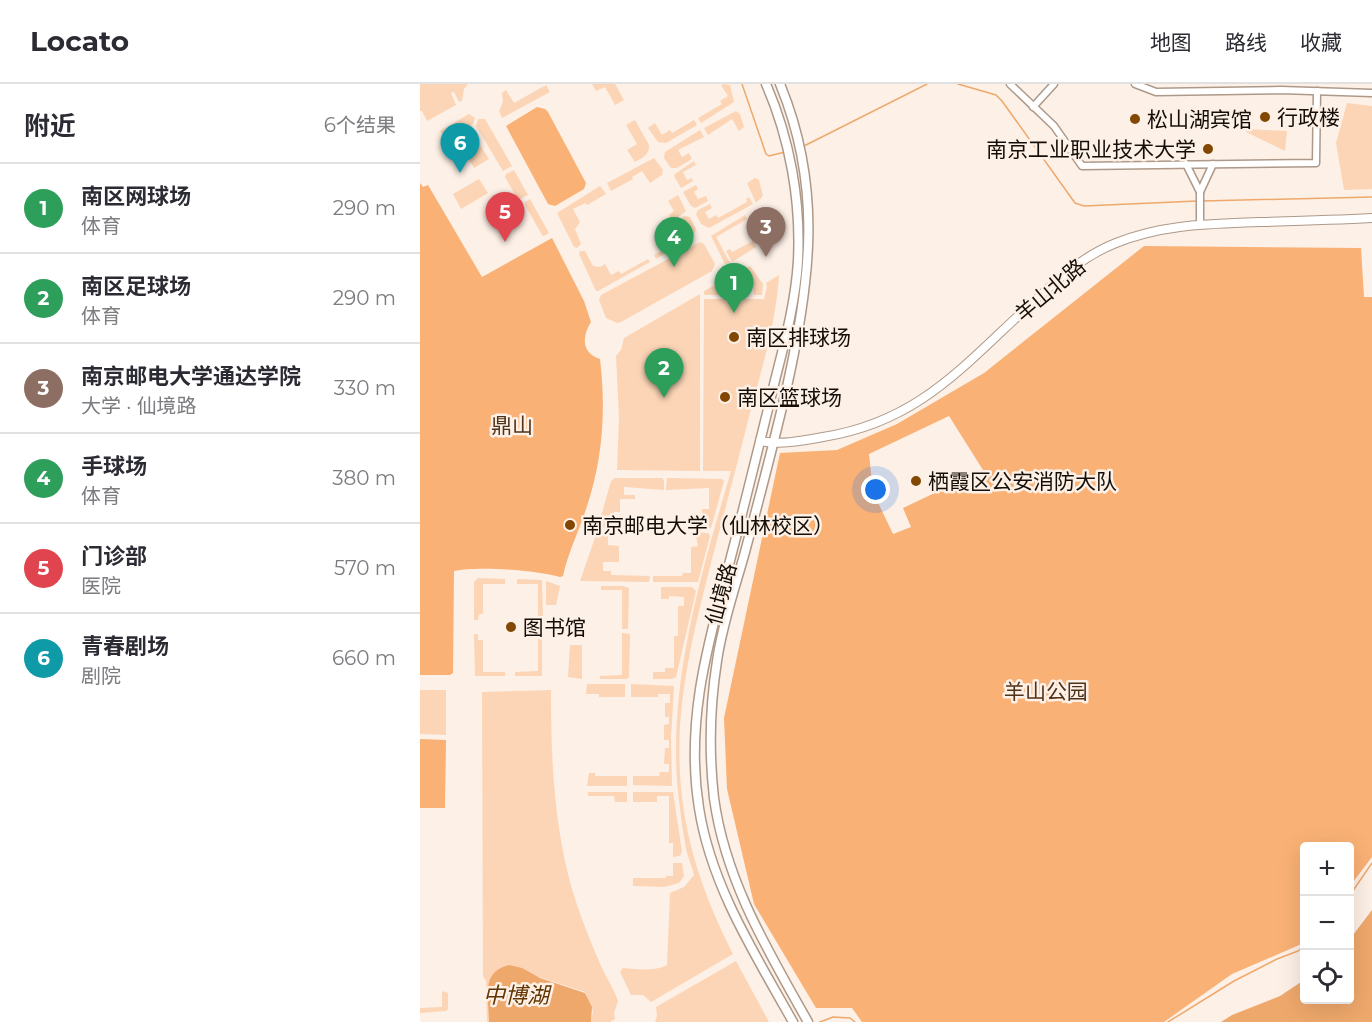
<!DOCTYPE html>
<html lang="zh">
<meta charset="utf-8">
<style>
body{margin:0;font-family:Montserrat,"Noto Sans SC",sans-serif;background:#f2f2f3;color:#2b2b33}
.controls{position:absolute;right:18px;bottom:18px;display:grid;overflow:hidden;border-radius:6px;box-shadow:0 6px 24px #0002}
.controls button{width:54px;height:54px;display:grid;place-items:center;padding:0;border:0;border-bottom:2px solid #e1e1e2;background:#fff;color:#2b2b33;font:30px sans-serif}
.you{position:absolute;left:456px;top:406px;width:21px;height:21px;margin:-15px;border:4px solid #fff;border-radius:50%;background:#1a73e8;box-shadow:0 0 0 9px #1a73e833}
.badge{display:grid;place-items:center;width:39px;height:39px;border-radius:50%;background:#2563eb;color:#fff;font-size:20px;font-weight:700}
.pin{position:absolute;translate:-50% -50px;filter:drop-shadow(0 2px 3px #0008)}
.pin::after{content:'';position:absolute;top:32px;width:21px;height:18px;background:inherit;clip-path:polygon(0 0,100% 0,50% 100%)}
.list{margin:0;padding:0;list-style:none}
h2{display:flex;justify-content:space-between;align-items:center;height:78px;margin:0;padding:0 24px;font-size:26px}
h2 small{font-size:20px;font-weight:400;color:#7c7c81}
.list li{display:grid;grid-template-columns:39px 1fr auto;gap:18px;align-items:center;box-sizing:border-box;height:90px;padding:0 24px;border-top:2px solid #e1e1e2}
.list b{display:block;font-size:22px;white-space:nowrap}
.list p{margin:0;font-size:20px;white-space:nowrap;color:#7c7c81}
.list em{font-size:20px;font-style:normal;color:#7c7c81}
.icon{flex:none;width:33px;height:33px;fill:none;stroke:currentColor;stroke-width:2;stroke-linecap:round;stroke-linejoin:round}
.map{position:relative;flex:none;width:952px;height:938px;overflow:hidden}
header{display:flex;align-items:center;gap:36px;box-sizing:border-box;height:84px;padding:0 30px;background:#fff;border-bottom:2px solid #e1e1e2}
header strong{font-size:28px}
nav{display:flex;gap:33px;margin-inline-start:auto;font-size:21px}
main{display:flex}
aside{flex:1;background:#fff}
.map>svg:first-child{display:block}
.green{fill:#fcd5b6}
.forest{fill:#f9b175;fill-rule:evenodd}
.water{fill:#efa86c}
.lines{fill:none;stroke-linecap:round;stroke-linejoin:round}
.stream{stroke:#efa86c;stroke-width:1.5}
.minor-casing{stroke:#ad9989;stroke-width:9}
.tertiary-casing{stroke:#ad9989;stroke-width:10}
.secondary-casing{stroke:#ad9989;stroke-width:11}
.minor{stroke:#fff;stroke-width:6}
.tertiary{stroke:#fff;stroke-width:8}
.secondary{stroke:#fff;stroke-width:8}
.poi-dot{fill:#824700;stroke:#fdf0e6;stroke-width:2}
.labels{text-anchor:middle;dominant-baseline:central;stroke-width:5;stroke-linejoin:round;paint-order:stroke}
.poi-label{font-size:21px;fill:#150e08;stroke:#fdf0e6;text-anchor:start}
.street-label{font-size:21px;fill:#150e08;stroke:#fdf0e6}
.park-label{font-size:21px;fill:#51331a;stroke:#fdf0e6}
.water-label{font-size:22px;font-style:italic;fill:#623503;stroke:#fdf0e6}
</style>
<header>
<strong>Locato</strong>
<nav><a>地图</a><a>路线</a><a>收藏</a></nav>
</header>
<main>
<aside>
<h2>附近<small>6个结果</small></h2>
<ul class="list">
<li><span class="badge" style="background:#2e9e5b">1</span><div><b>南区网球场</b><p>体育</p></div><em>290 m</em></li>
<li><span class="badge" style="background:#2e9e5b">2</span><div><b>南区足球场</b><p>体育</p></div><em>290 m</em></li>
<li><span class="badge" style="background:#8d6e63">3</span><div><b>南京邮电大学通达学院</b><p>大学 · 仙境路</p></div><em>330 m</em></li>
<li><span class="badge" style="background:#2e9e5b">4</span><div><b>手球场</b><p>体育</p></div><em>380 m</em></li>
<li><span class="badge" style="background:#e0444e">5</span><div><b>门诊部</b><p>医院</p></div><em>570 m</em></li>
<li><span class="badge" style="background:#0f9aa8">6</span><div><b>青春剧场</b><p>剧院</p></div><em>660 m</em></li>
</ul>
</aside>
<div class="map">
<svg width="952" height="938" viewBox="0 0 952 938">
<rect width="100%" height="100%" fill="#fdf0e6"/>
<g class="green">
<polygon points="0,0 48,0 44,5 42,17 39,18 34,8 31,9 36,21 7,37 2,27 0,27"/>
<polygon points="172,0 195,0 204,16 195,21 185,3 176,7"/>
<polygon points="304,0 310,1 314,18 281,39 278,34 302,20 300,17 308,12 301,1"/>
<polygon points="126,1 130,8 82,34 79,27 83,18 82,9 86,6 94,19"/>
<polygon points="927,19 952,22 952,105 924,106 916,59"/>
<polygon points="316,27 320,30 324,43 319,47 312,35 288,51 284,44"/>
<polygon points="49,30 55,34 53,40 26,56 20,47"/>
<polygon points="58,35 65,35 92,82 83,87 56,42"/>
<path d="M215 36 229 61C230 71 222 74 215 78L207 66 217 60 206 41Z"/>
<polygon points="274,36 277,41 246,59 238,58 228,44 235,39 242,51 250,46 252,49"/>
<polygon points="827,45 867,47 865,67 826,48"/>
<polygon points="280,46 284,53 258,66 262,73 269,69 272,75 257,84 251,84 244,74 245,68"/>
<polygon points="52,49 69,75 54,84 39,58"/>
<polygon points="234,74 243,86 242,91 230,99 222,87 212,93 213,95 191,107 187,99"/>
<polygon points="274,77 276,81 263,88 267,96 272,94 273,97 261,104 254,92 255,90"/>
<polygon points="94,86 108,111 100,115 97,114 85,93 86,90"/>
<polygon points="335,94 339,96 343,112 336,119 327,99"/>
<polygon points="59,95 68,109 41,125 33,110"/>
<polygon points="276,101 278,105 274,108 278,115 286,112 288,117 275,124 271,122 263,108"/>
<polygon points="180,102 186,110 167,121 165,119 153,125 160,138 155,145 161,160 157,164 154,163 137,129"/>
<polygon points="258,111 266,127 253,137 249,131 254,127 248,117"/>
<polygon points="329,113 333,120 289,144 281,140 276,130 278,126 290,120 292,124 285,128 289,135 296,131 298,134 327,118 326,115"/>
<polygon points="110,115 129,149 124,152 122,151 105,121 105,118"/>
<polygon points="325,131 327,135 296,153 310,179 305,180 291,152"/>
<polygon points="265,132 270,133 276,145 274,151 236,175 234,171 261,155 259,152 266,147 262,140 256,143 253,139"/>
<polygon points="333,157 336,163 312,178 306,167 310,165 312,168"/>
<polygon points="280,158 284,160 295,180 292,187 201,238 197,239 186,234 179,216 181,211"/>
<polygon points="160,167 165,167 173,182 180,183 185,180 191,191 199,187 201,190 228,175 230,178 178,207 176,207 159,170"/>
<polygon points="330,182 343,200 342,211 334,211 333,202 314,202 314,211 307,211 307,207 299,207 299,211 284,211 284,207"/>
<path d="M359 191C356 240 341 287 329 333 316 385 302 436 289 487 272 554 256 620 260 689 263 753 284 813 313 870L231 918 223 911H211L200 888 203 884C218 885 234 888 247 881L250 809 264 803 274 791C272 782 268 774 266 765 262 743 259 719 257 697 250 592 282 487 311 387H283L284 215H344L347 203 346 199Z"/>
<polygon points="280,210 280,387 197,386 199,333 196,272 201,266 204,254"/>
<polygon points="195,394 242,394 244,396 244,406 204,403 204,411 215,411 215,415 200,415 200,428 194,428 194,436 204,436 204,444 178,443 191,397"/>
<polygon points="247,394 302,395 304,397 291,444 276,444 276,438 282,437 282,425 289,425 289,404 246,406"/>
<polygon points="177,448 188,448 188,461 199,462 199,478 183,478 183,487 191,487 191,491 230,492 229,498 160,497"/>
<polygon points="275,448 288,449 290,452 278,498 233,498 233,492 262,492 263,489 271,489 271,463 278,462"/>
<polygon points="58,494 85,495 85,500 63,500 63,530 59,530 58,536 54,536 54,498"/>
<polygon points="97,495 122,496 123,533 118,533 118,500 97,500"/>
<polygon points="126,497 140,502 136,521 126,521"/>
<polygon points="181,502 203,502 209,504 208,545 202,545 202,506 181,506"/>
<polygon points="241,503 272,503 276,507 256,593 252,595 233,595 233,588 245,588 245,584 254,584 254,552 258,552 258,522 264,522 264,513 249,512 249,515 241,515"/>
<polygon points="202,549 210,550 209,593 207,595 180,595 180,592 202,591"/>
<polygon points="54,550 58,550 58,556 63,556 63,588 85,588 85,592 55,592"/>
<polygon points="118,552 122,552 122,592 95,592 95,588 118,587"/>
<polygon points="150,561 162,561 162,595 148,593"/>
<polygon points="167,600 205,600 205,613 179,613 179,610 166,610"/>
<polygon points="211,600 254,602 251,654 252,702 213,701 213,692 239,692 240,688 249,688 249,680 244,680 245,664 249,664 249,656 244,656 244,641 249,640 249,633 245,633 245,619 250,619 250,610 238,610 238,613 211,613"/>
<polygon points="0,606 26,606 26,651 0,650"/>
<path d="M131 606C131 681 134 753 158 824 165 844 173 864 182 884 187 895 194 905 198 917L194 929 195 935 190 938H171L173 927 165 908 113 891 69 902V938H67L66 897 63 892 62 608Z"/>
<polygon points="169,689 175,689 175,692 207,692 207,702 167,702"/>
<polygon points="168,708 207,708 207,718 195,718 194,712 168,712"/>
<polygon points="213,708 253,708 262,768 260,772 253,773 253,759 249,759 249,712 237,712 237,718 213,718"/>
<polygon points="253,779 262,779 264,792 259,799 244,803 213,802 213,794 246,794 246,792 253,792"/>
<polygon points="316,877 349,938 235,938 237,932 236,923"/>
<polygon points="22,907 28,909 28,925 26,927 0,929 0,924 22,923"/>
</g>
<g class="forest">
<polygon points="117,23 125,25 128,28 166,99 164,105 135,122 128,120 86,42"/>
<path d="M0 99 3 103 8 101 62 193 132 154 164 217 171 238C162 252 161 269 180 275 186 326 183 373 167 422 160 445 148 468 143 492L140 493C115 486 59 482 34 487L33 589 30 591H0Z"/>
<path d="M724 162 941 164 944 213H952V773L930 802V762H884V859L812 890 744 938H442L432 924H396L334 820 307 705 304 634 360 369 417 366 477 340 564 289ZM529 332 563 386 483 424 491 443 473 450 453 408 449 370Z"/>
<polygon points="0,655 26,656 25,724 0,724"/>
</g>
<g class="water">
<polygon points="952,826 952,938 801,938 812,931 860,912 884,896 884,916 930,916 930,855"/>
<path d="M89 881 102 884 120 894 165 909 172 923 171 938H69C69 914 60 888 89 881Z"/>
</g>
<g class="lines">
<g class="stream">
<polyline points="322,0 346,70 349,72 365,68"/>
<polyline points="538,0 576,11 582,17 655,119 664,122 777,117"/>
<polyline points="384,62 507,0"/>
<polyline points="782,117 952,113"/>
<polyline points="930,811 952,779"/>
<polyline points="400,938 413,933 430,934 435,938"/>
<polyline points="748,938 814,897 857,875 878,867 884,862"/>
</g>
<defs>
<g id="minor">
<polyline points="590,0 634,42 662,82 896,79 897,7"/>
<polyline points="715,0 736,8 861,6 952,9"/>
<polyline points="613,23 634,0"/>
<polyline points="766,80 780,108"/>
<polyline points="780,140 780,108 793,80"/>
</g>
<path id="tertiary" d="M340 357C361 361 381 357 403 353 499 338 544 281 612 219 638 195 663 172 696 159 742 140 790 140 839 138 876 137 914 136 952 134"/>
<g id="secondary">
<path d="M346 0C370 55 381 117 378 177 375 226 360 274 349 321 335 378 321 435 306 492 285 570 266 643 279 724 291 802 335 870 373 938"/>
<path d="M360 0C402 102 391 193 368 298 355 355 340 412 325 468 315 504 302 541 297 577 290 621 289 670 294 714 305 796 348 867 388 938"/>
</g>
</defs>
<use href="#minor" class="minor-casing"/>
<use href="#tertiary" class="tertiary-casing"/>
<use href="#secondary" class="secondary-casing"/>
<use href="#minor" class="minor"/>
<use href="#tertiary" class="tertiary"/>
<use href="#secondary" class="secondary"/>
</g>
<g class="poi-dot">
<circle cx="845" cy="33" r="6"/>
<circle cx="715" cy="35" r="6"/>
<circle cx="788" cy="65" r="6"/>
<circle cx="314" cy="253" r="6"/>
<circle cx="305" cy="313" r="6"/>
<circle cx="496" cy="397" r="6"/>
<circle cx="150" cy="441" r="6"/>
<circle cx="91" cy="543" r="6"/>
</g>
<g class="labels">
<g class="poi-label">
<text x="857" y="33">行政楼</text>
<text x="727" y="35">松山湖宾馆</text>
<text x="776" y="65" text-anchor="end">南京工业职业技术大学</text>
<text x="326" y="253">南区排球场</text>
<text x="317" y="313">南区篮球场</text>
<text x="508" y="397">栖霞区公安消防大队</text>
<text x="162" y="441">南京邮电大学（仙林校区）</text>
<text x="103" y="543">图书馆</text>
</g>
<g class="street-label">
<text transform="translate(630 206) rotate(-40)">羊山北路</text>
<text transform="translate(301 510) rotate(-75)">仙境路</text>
</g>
<g class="park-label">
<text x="92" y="341">鼎山</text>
<text x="626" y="607">羊山公园</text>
</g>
<g class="water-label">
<text x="96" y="911">中博湖</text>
</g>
</g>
</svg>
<div class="controls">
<button>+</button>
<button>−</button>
<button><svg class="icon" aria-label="locate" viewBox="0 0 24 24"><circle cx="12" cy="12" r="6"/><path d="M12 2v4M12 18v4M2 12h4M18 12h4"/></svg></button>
</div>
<div class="you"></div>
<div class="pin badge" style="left:314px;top:229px;background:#2e9e5b">1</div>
<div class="pin badge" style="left:244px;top:314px;background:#2e9e5b">2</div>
<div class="pin badge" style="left:346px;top:173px;background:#8d6e63">3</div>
<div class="pin badge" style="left:254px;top:183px;background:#2e9e5b">4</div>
<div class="pin badge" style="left:85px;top:158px;background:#e0444e">5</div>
<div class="pin badge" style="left:40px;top:89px;background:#0f9aa8">6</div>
</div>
</main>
